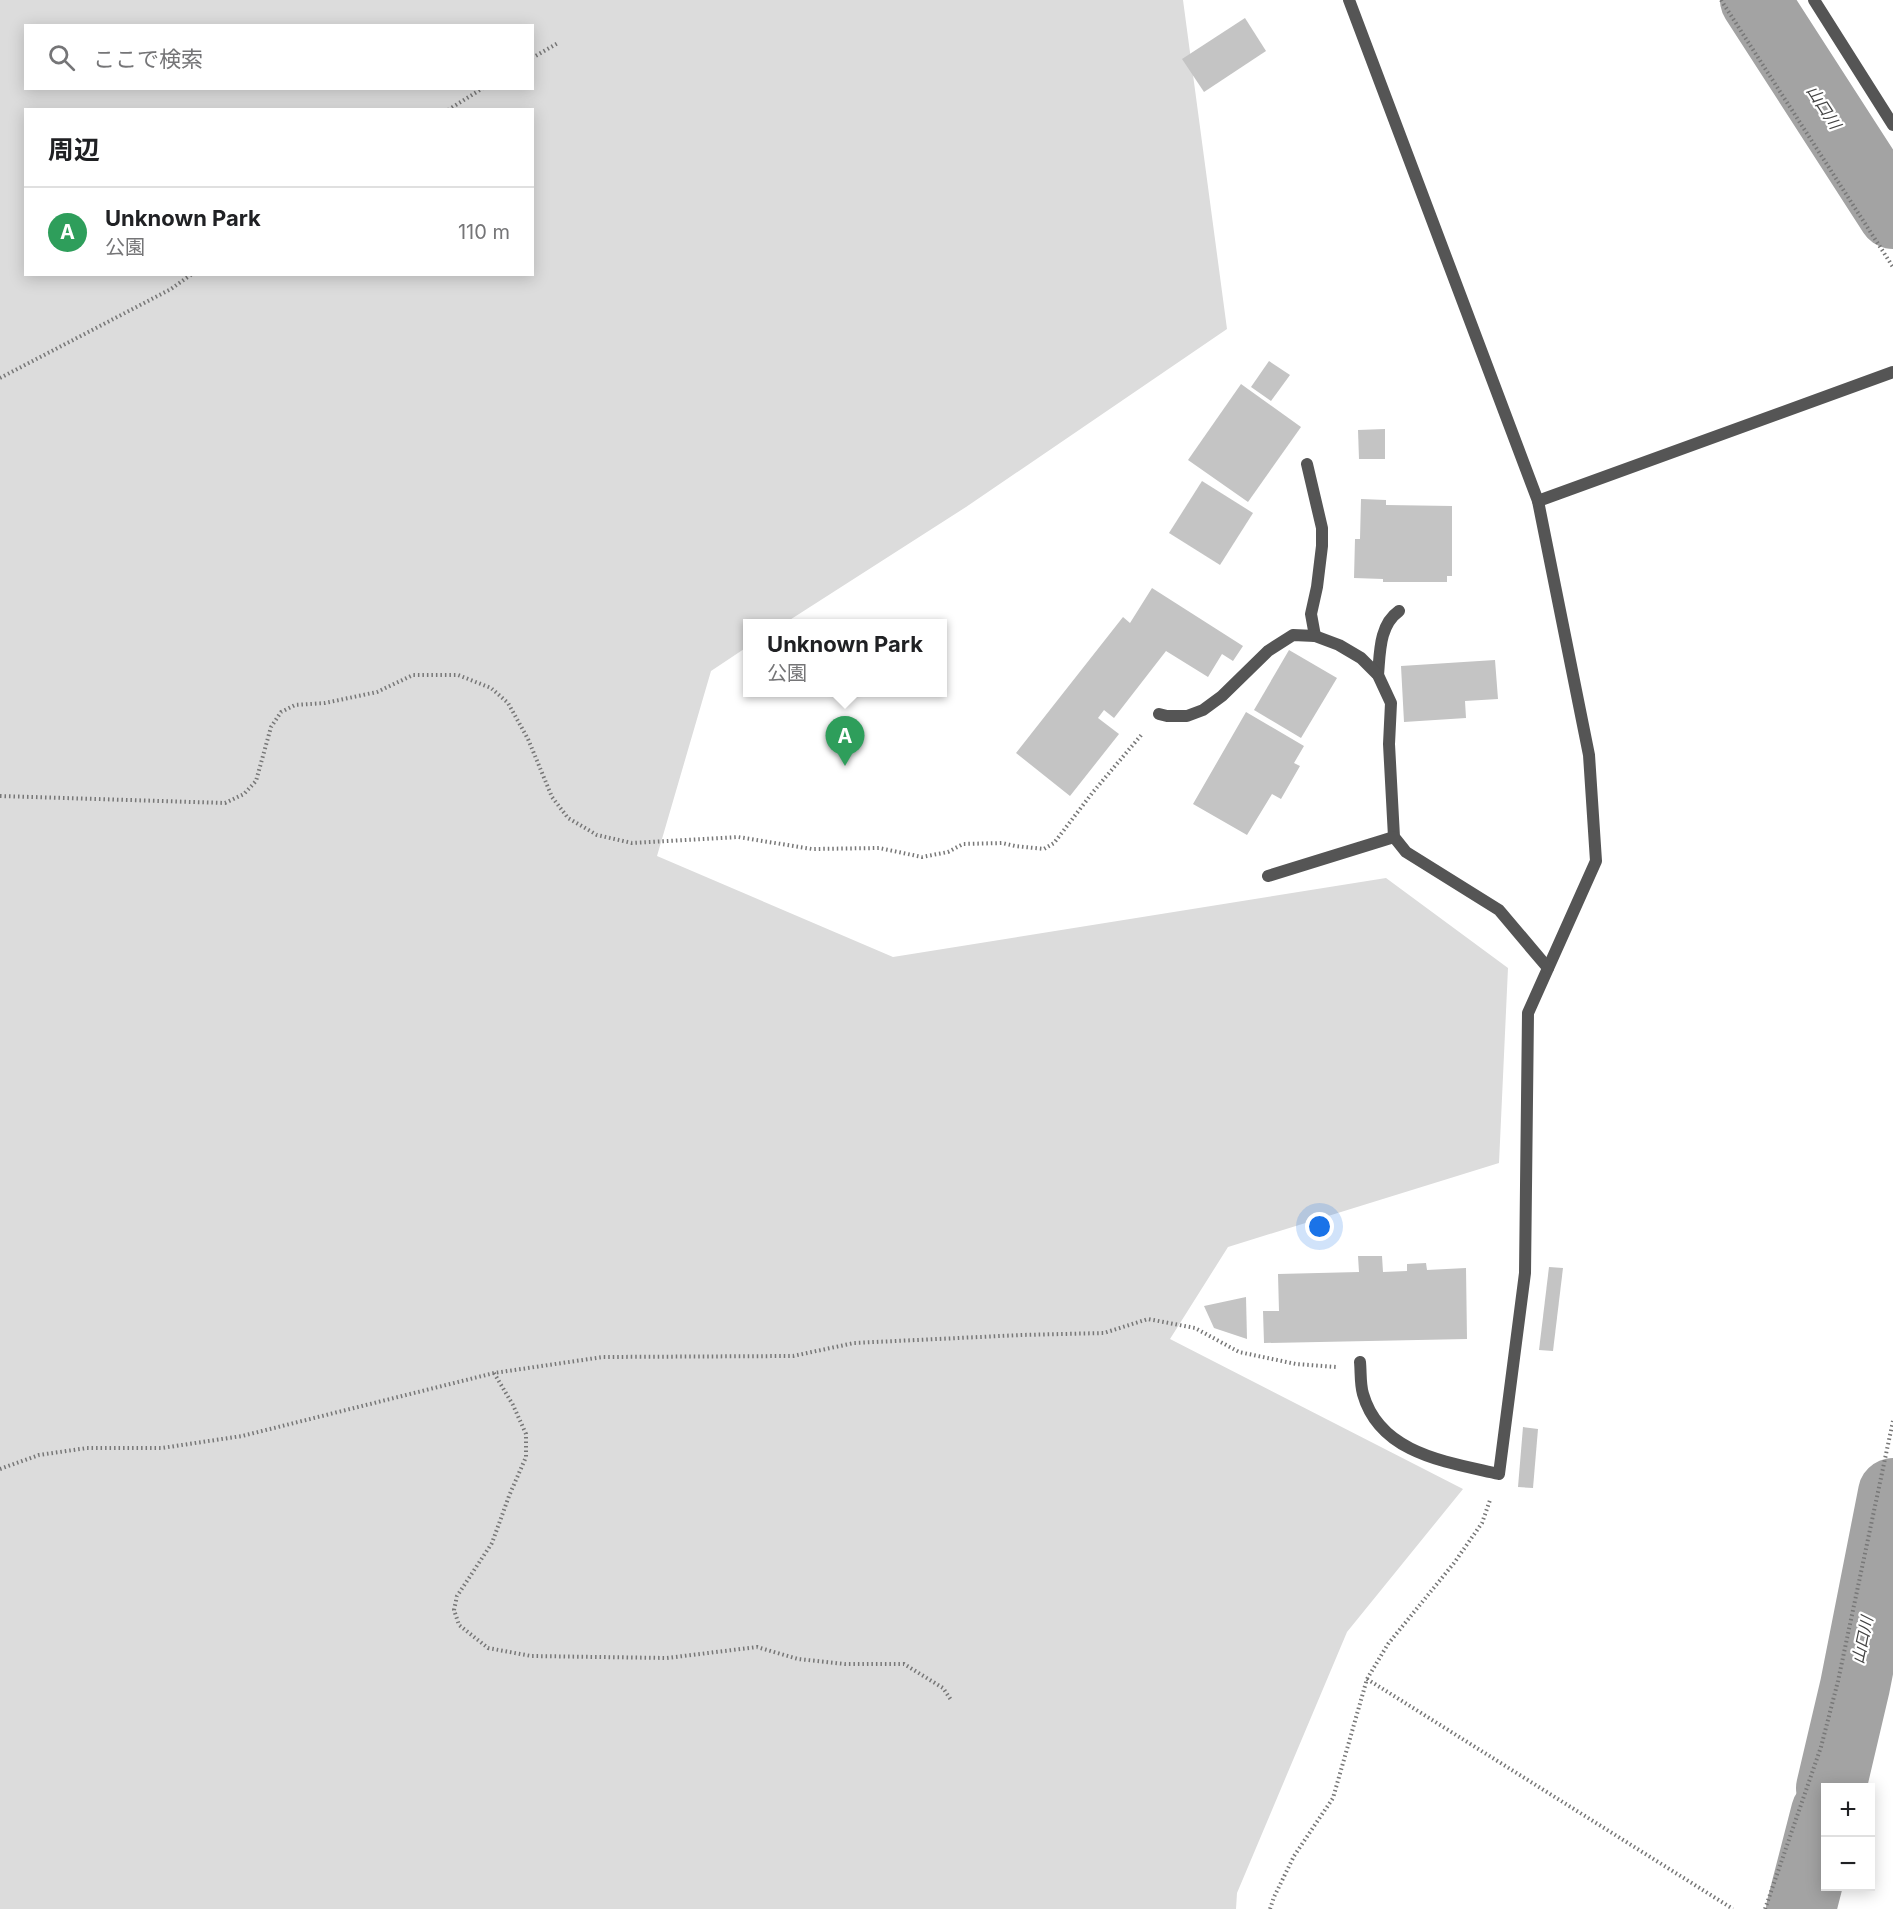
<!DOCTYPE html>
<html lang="ja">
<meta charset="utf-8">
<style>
body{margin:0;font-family:Inter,"Noto Sans JP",sans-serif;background:#f6f6f6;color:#202124}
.controls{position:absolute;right:18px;bottom:18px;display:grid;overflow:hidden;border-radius:0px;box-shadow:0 3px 15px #0003}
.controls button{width:54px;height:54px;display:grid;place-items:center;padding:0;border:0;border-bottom:2px solid #e0e0e0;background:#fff;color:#202124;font:30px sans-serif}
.you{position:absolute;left:1320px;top:1227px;width:21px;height:21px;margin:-15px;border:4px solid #fff;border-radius:50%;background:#1a73e8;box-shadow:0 0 0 9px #1a73e833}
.badge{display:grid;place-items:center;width:39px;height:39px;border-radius:50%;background:#b45309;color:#fff;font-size:20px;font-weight:700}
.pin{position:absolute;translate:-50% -50px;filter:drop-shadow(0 2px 3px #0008)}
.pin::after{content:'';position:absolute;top:32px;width:21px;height:18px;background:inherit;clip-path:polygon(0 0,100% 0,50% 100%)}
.popup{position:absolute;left:743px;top:619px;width:204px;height:78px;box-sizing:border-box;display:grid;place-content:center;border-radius:0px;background:#fff;filter:drop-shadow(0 2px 4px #0005);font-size:20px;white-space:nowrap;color:#757577}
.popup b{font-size:22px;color:#202124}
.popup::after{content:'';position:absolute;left:50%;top:100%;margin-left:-12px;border:12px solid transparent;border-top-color:#fff}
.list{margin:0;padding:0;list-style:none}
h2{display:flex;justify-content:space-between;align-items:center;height:78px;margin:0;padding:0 24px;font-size:26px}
h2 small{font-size:20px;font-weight:400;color:#757577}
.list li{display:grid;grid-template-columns:39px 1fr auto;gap:18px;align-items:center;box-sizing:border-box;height:90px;padding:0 24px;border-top:2px solid #e0e0e0}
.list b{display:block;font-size:22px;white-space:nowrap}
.list p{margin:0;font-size:20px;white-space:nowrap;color:#757577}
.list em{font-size:20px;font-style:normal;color:#757577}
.icon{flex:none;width:33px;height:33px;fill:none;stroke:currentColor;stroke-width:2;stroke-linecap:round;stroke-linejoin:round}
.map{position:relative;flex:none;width:1893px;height:1909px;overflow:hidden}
.search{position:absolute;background:#fff;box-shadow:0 3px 15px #0003;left:24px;top:24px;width:510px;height:66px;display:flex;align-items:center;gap:15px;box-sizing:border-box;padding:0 21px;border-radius:0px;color:#757577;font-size:22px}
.panel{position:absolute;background:#fff;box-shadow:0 3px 15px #0003;left:24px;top:108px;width:510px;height:168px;border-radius:0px}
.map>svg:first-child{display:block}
.green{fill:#dcdcdc;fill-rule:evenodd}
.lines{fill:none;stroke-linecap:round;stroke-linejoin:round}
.river{stroke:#a3a3a3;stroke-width:70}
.building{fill:#c4c4c4}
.path{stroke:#777;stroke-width:4;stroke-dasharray:1.5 3;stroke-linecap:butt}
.minor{stroke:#555;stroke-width:12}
.labels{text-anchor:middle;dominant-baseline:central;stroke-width:4.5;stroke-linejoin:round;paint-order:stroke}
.water-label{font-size:16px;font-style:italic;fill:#444;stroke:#fff}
</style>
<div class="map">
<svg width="1893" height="1909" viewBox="0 0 1893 1909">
<rect width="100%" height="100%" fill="#fff"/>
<path class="green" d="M0 0H1183L1227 329 966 507 785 623 748 624 747 647 711 671 657 856 893 957 1386 878 1508 968 1499 1163 1228 1247 1170 1339 1463 1489 1347 1632 1237 1893 1236 1909H0ZM26 26H532V88H26ZM26 110H532V274H26Z"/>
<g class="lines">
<g class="river">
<polyline points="1755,0 1893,214"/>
<polyline points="1831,1788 1855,1686 1893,1493"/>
<polyline points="1801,1909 1826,1812"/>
</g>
</g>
<g class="building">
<polygon points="1245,18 1266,51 1204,92 1182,59"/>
<polygon points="1269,361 1290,375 1271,401 1251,387"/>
<polygon points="1241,384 1301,427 1248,502 1188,460"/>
<polygon points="1385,429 1385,459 1359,459 1358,430"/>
<polygon points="1202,481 1253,513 1220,565 1169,533"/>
<polygon points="1361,499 1386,500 1386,505 1452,506 1452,576 1447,576 1447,582 1383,582 1383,579 1354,578 1355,539 1360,539"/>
<polygon points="1152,588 1243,646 1233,661 1222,654 1208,677 1166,651 1114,718 1104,710 1098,718 1119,734 1070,796 1016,753 1123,617 1130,623"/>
<polygon points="1289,650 1337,678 1301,738 1254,710"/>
<polygon points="1495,660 1498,699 1465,701 1466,718 1404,722 1401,666"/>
<polygon points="1246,712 1304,746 1294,763 1300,766 1281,799 1272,794 1247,835 1193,804"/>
<polygon points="1358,1256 1382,1256 1383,1272 1407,1271 1407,1264 1426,1263 1427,1270 1466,1268 1467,1339 1264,1343 1263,1311 1279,1311 1278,1274 1359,1272"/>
<polygon points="1549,1267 1563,1268 1553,1351 1539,1350"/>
<polygon points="1246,1297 1247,1339 1214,1328 1204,1306"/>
<polygon points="1523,1427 1538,1429 1533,1488 1518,1487"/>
</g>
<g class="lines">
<g class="path">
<polyline points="1721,0 1893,267"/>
<polyline points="532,58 558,43"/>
<polyline points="448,110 483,88"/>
<polyline points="0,378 171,289 192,274"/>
<polyline points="0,796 225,803 244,794 256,781 271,727 281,712 295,705 325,703 377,692 413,675 458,675 491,688 508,703 528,739 552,797 568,818 597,835 632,843 738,837 812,849 879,848 922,857 948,852 963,844 1002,843 1015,846 1044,849 1054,843 1093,792 1143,733"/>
<polyline points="494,1373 513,1405 526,1434 526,1457 509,1496 492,1543 457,1596 454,1610 459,1625 488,1648 531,1656 667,1658 757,1647 798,1659 845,1664 904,1664 943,1688 951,1700"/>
<polyline points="0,1469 39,1455 87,1448 162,1448 242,1436 494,1373 603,1357 793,1356 854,1343 1021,1335 1104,1333 1148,1319 1195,1328 1239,1352 1296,1364 1336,1367"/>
<polyline points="1367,1679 1733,1909"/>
<polyline points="1270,1909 1274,1897 1294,1856 1333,1798 1367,1679 1388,1644 1454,1563 1482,1523 1490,1500"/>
<polyline points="1765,1909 1821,1747 1838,1681 1893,1421"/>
</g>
<g class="minor">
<path d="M1349 0 1538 501 1589 755 1596 861 1528 1013 1525 1273 1499 1474C1447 1462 1380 1454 1363 1394 1360 1384 1361 1372 1360 1362"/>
<polyline points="1814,0 1893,125"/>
<polyline points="1307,464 1322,528 1322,546 1317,587 1311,614 1315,636"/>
<polyline points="1538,501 1893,372"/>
<path d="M1378 675C1380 653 1379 625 1399 611"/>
<polyline points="1159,714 1167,716 1187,716 1203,710 1222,696 1268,651 1293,635 1315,636 1339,645 1361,658 1378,675 1391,703 1389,744 1394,837 1406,852 1499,910 1548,968"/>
<polyline points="1268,876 1394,837"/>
</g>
</g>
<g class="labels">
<g class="water-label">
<text transform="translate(1824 107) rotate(57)">山口川</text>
<text transform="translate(1862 1640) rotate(-78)">山口川</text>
</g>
</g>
</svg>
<div class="controls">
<button>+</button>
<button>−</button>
</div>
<div class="you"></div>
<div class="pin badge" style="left:845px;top:766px;background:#2e9e5b">A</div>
<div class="popup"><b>Unknown Park</b>公園</div>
<div class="search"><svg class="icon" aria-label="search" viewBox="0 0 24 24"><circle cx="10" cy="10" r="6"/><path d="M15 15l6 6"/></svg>ここで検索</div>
<section class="panel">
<h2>周辺<small></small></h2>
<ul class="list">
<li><span class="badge" style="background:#2e9e5b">A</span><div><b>Unknown Park</b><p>公園</p></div><em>110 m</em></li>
</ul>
</section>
</div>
